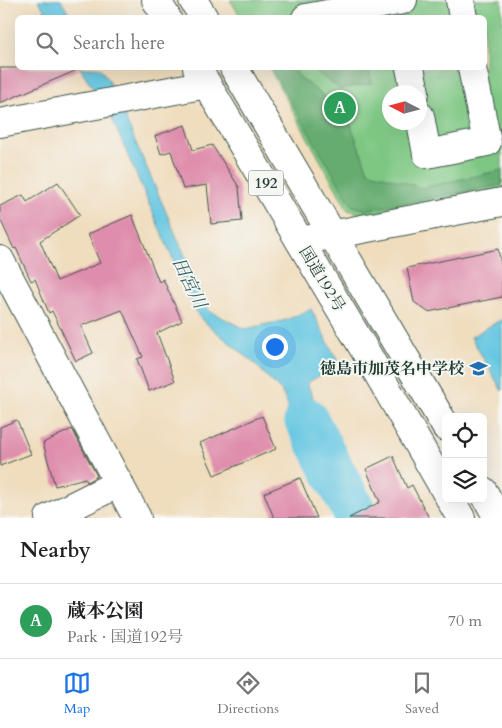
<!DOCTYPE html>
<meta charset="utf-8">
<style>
body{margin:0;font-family:Cardo,"Noto Serif JP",serif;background:#f2f2f2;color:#202124}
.controls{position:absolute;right:15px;bottom:15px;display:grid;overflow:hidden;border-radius:8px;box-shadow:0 5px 20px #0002}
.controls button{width:45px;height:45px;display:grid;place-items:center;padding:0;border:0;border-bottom:1px solid #e0e0e0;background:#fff;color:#202124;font:25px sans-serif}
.compass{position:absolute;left:382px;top:85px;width:45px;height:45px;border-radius:50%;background:#fff;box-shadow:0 5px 20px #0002;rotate:276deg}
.you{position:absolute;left:274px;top:346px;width:18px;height:18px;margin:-12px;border:4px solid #fff;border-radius:50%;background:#1a73e8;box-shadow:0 0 0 8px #1a73e833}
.badge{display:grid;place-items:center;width:32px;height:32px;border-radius:50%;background:#1a73e8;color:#fff;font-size:16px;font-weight:700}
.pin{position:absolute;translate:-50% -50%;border:2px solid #fff;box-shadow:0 1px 5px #0006}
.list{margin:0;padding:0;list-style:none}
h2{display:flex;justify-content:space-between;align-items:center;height:65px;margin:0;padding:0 20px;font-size:21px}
h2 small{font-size:16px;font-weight:400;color:#757577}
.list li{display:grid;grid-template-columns:32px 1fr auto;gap:15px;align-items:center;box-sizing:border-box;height:75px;padding:0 20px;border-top:1px solid #e0e0e0}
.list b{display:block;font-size:19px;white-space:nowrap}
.list p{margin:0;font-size:16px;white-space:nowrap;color:#757577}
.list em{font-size:16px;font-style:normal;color:#757577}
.icon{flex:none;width:28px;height:28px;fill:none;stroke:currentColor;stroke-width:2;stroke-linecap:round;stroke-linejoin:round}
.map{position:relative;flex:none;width:502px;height:518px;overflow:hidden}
.search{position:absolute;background:#fff;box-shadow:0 5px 20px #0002;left:15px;right:15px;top:15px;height:55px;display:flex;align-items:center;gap:12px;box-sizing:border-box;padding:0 18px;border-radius:8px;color:#757577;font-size:19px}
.sheet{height:140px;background:#fff}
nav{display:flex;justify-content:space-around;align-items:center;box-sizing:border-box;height:70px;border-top:1px solid #e0e0e0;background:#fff;font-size:14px;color:#757577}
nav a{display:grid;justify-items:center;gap:2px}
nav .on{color:#1a73e8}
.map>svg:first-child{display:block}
.green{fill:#7ec783;stroke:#4e825c;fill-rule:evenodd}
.forest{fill:#66ac71;stroke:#427452}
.water{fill:#63c6e1;stroke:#41828a}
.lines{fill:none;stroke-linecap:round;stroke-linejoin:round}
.river{stroke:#63c6e1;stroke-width:44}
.building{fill:#df8dac}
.minor-casing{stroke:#3e5549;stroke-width:30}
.highway-casing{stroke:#3e5549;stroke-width:30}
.minor{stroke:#fff;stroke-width:28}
.highway{stroke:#fff;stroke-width:28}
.labels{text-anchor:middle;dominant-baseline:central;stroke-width:4;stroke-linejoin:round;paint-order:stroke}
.shield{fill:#f6f6f2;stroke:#60746d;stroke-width:1}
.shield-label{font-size:15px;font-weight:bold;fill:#1f3d34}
.street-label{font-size:16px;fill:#1f3d34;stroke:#f6f6f2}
.poi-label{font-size:16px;font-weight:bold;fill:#1f3d34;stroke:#f6f6f2;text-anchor:end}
.water-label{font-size:18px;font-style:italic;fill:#305f5f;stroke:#f6f6f2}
</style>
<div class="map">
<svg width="502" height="518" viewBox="0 0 502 518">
<rect width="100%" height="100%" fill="#f6f6f2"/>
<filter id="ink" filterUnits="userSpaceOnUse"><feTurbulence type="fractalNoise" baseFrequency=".02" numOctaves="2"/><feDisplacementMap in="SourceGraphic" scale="10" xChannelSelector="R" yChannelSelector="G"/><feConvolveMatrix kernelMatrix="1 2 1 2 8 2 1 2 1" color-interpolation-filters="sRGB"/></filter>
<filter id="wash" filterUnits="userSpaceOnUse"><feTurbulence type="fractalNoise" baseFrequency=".0096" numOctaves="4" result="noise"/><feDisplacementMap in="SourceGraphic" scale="20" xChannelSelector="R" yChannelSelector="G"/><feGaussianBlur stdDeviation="1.12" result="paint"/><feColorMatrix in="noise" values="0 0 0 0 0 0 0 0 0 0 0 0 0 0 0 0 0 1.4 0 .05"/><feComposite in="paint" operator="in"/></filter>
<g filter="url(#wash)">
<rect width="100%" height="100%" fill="#f0ddbe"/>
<path class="green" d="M230 0H502V189L366 215 348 210 269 68H484V18L241 17ZM390 92H420V122H390Z"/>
<g class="forest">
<polygon points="271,68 293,68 302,80 346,112 368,171 422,188 502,170 502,185 366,210 352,206"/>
<polygon points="310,68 369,68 372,83 340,89"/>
</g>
<g class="water">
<polygon points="38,0 61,0 71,17 49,17"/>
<polygon points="80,68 100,68 109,81 209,311 245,329 286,320 311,309 339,364 307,383 342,468 319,476 282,392 254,363 201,319 196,312 109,112"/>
<polygon points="502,319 502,391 471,337"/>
</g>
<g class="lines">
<polyline class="river" points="306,419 353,509 356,518"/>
</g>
<g id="blocks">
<g class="building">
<polygon points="0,68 82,68 0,103"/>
<polygon points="185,125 193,150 212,145 239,187 242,221 211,224 207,185 183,189 171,151 161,154 155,136"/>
<polygon points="58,182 80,215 40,241 57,281 100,263 88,234 132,215 159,282 163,279 182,321 157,333 175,381 149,391 137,359 143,357 122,310 81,326 93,353 76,361 52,311 49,313 35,279 31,281 16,248 14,249 0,219 0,206 23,195 27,202"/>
<polygon points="498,249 502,270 502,297 428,312 414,302 407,268"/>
<polygon points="262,416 276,449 214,475 200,443"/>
<polygon points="17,420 31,454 0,466 0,427"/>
<polygon points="72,429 97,476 87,482 85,478 55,486 43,443"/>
<polygon points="393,456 407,488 412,485 429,518 349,518 380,502 366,469"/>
<polygon points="300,478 317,518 274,518 264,493"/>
</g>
</g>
</g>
<g filter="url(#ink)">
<use href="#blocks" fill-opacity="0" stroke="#3e5549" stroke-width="1"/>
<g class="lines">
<defs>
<g id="minor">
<polyline points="460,0 463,18"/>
<polyline points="306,18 403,0"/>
<polyline points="410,68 415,92"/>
<polyline points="420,116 427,154 487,142 472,68"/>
<polyline points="0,123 207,84"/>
<polyline points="300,241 502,202"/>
<polyline points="0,260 137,518"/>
<polyline points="49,518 119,483"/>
</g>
<g id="highway">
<polyline points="156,0 167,18"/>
<polyline points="193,0 204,18"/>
<polyline points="197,68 364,349 446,492"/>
<polyline points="234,68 446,427"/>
<polyline points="483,491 498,518"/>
<polyline points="450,499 461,518"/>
</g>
</defs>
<use href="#minor" class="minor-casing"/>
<use href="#highway" class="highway-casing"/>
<use href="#minor" class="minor"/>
<use href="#highway" class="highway"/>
</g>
</g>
<defs>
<symbol id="school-bare" viewBox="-9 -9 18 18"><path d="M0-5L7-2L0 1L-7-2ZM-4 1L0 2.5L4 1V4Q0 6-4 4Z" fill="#1f6fb2" stroke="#f6f6f2" stroke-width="2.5" paint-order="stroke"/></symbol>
</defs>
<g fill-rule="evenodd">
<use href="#school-bare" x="466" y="356" width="25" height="25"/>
</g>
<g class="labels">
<rect class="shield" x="248.5" y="170.5" width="35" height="25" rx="4"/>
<g class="shield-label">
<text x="266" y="183">192</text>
</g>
<g class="street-label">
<text transform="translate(322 279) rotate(59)">国道192号</text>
</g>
<g class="poi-label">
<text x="464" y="369">徳島市加茂名中学校</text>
</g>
<g class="water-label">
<text transform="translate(189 283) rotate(64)">田宮川</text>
</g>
</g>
</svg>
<div class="controls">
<button><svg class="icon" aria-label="locate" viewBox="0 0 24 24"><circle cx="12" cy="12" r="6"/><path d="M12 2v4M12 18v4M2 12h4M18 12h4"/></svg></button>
<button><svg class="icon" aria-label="layers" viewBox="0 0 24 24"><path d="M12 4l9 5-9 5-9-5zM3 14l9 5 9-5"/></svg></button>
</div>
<svg class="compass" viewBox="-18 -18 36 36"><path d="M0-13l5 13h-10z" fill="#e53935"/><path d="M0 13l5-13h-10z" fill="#757577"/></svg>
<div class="you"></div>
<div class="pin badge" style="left:340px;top:108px;background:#2e9e5b">A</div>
<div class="search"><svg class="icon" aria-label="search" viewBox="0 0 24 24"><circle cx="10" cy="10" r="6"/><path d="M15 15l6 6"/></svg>Search here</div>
</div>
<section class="sheet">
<h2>Nearby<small></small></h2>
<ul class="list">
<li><span class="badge" style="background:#2e9e5b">A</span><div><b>蔵本公園</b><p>Park · 国道192号</p></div><em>70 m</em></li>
</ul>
</section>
<nav>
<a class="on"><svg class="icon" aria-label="map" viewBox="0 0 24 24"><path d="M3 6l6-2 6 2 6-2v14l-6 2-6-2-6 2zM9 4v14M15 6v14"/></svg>Map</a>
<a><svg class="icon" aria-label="directions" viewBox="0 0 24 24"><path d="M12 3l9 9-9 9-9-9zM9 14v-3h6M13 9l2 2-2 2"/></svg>Directions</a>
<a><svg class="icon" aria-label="saved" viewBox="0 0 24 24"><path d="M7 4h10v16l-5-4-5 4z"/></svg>Saved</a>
</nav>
